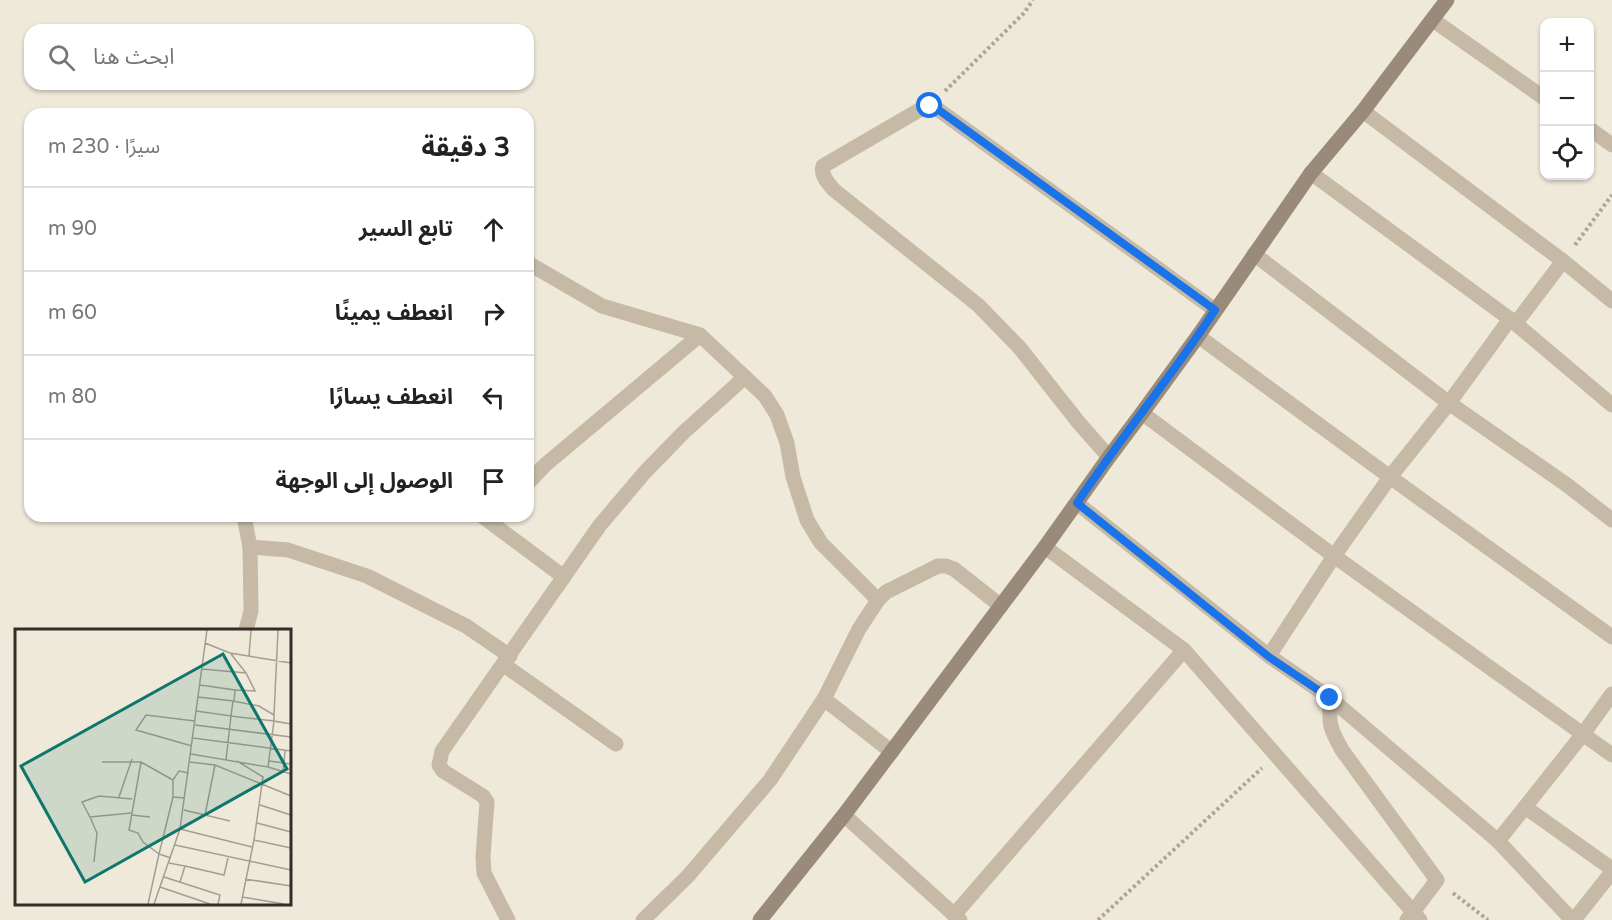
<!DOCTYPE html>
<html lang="ar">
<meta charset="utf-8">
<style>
body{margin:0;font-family:"Varela Round","Noto Sans Arabic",sans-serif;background:#f2f2f2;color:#222;direction:rtl}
.controls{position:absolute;right:18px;top:18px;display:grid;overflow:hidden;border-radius:12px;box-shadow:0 2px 4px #0004}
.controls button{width:54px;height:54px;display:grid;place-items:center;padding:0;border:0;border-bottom:2px solid #e0e0e0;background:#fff;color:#222;font:30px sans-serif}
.stop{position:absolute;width:18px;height:18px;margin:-14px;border:4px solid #1a73e8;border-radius:50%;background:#fff}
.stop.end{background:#1a73e8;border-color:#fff;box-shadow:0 2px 6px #0008}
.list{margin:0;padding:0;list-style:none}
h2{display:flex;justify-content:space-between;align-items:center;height:78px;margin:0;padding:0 24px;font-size:26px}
h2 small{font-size:20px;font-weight:400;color:#767676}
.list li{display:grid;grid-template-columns:39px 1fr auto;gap:18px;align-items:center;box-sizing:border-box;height:84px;padding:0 24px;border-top:2px solid #e0e0e0}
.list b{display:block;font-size:22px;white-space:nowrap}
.list em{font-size:20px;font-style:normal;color:#767676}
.icon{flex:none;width:33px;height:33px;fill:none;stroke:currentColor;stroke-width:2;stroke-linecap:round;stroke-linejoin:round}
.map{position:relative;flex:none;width:1612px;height:920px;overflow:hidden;direction:ltr}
.search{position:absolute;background:#fff;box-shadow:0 2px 4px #0004;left:24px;top:24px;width:510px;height:66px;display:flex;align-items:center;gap:15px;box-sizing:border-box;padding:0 21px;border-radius:18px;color:#767676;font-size:22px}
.panel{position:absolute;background:#fff;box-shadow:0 2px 4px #0004;left:24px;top:108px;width:510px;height:414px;border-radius:18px;direction:rtl}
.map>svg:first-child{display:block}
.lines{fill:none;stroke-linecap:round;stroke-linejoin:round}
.path{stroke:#b1a592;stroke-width:4;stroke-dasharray:3 3;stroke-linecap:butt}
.street{stroke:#c6baa7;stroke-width:15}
.secondary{stroke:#998a79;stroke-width:15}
.route{stroke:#1a73e8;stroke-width:8}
.inset-road{fill:none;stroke:#a49e92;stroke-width:1.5}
.view{fill:#0f766e;fill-opacity:0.15;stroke:#0f766e;stroke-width:3}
.inset-edge{fill:none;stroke:#332d27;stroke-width:3}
</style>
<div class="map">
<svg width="1612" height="920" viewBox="0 0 1612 920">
<rect width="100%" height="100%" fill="#efe9da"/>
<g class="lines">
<g class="path">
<polyline points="945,91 1024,13 1033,0"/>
<polyline points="1575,245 1612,195"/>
<polyline points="1453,893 1488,920"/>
<polyline points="1098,920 1262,768"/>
</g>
<g class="street">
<polyline points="1433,20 1544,98"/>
<polyline points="1363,111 1563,261 1516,323"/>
<polyline points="1590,129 1612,145"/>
<polyline points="1254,254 1449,403 1510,319 1311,173"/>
<polyline points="1563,261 1612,301"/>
<polyline points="528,263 602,306 700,335 765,396 777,415 787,443 793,477 807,520 821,543 878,600"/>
<polyline points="1510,319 1612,405"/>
<polyline points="1198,336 1390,477 1612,637"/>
<polyline points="1142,413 1334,556 1612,755"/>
<path d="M1109 457 1079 423 1019 347 978 305 834 190C828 183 820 175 823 166L921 109 930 106 936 108 1215 310"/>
<polyline points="528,483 545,465 700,335"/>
<polyline points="1077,503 1269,656 1334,556 1390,477 1449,403 1567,485 1612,520"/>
<polyline points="244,516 250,547 288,550 367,576 466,626 510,656"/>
<polyline points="482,516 564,577"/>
<polyline points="1045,547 1184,650 1420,920"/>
<polyline points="246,630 251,611 250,547"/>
<polyline points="1269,656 1330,698 1498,841 1583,734 1612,694"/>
<polyline points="504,665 616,744"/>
<path d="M1330 698C1329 724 1329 727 1342 750L1437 880 1407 920"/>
<polyline points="892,752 824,699 859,629 878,600 886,592 938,566 946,566 954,569 1001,606"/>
<polyline points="1525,807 1612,869"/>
<polyline points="844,815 960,920"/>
<polyline points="1498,841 1572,920"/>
<polyline points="954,915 1184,650"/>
<polyline points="508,920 484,873 483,857 487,802 483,796 443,771 439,765 442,751 600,525 645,472 684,432 745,377"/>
<polyline points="643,920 688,876 770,780 824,699"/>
<polyline points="1574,920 1612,872"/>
</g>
<polyline class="secondary" points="760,920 844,815 1045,547 1109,457 1142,413 1198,336 1311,173 1363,111 1447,0"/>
</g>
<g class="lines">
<path class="route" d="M930 106 936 108 1215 310C1172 376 1121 437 1077 503L1269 657 1330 698"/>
</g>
<g transform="translate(15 629)">
<rect width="276" height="276" fill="#efe9da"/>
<path class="inset-road" d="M190 14 215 24 276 34M216 25 231 44M234 27 236 1M187 40 231 44 240 62 220 61M185 56 220 61 219 72M218 72 244 77 259 86V92L276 95M181 82 216 87 218 72 183 68M259 86 263 1M180 96 276 108M178 109 276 122M177 117 121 101 131 86 180 92M270 121 269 134 276 135M176 125 211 131 216 87 259 92 253 138 211 131M222 132 248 148 239 211M254 132 269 134 268 143M87 133H126L158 151M126 133 114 201 123 204 128 213 144 225 133 275M175 133 200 136 276 167M253 138 276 145M104 168 117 130M170 169 158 168V151L164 142 174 144M245 176 276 186M169 181 215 192M116 184 75 188 67 173 84 167 117 170M116 186 135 188M190 186 200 136M75 188 82 204 79 233M242 194 276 203M165 200 237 218M160 216 276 241M156 229 144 225 158 168M154 234 170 237 165 253M170 237 209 246 213 229M149 248 205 266 203 275M230 250 276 257M145 258 195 275M227 268 269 275M139 275 165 200 192 1M226 275 239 211 276 219"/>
<path class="view" d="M208 25 272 140 70 253 6 137Z"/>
<rect width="276" height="276" class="inset-edge"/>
</g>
</svg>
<div class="controls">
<button>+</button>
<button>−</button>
<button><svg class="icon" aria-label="locate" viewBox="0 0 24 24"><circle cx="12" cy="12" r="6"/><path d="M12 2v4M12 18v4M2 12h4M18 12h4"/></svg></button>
</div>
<div class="stop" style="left:930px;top:106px"></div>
<div class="stop end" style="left:1330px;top:698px"></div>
<div class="search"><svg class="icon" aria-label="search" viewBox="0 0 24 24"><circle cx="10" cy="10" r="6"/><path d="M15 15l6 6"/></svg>ابحث هنا</div>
<section class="panel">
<h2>3 دقيقة<small>سيرًا · 230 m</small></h2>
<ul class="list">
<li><svg class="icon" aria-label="ahead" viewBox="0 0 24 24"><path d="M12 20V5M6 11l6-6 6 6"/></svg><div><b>تابع السير</b></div><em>90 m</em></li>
<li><svg class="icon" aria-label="right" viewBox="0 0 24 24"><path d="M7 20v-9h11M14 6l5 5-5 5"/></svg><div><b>انعطف يمينًا</b></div><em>60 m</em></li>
<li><svg class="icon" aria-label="left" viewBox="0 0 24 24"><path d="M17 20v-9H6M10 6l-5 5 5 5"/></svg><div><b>انعطف يسارًا</b></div><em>80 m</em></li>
<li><svg class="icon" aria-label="arrive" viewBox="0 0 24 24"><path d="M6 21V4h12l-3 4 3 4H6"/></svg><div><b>الوصول إلى الوجهة</b></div></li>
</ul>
</section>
</div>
